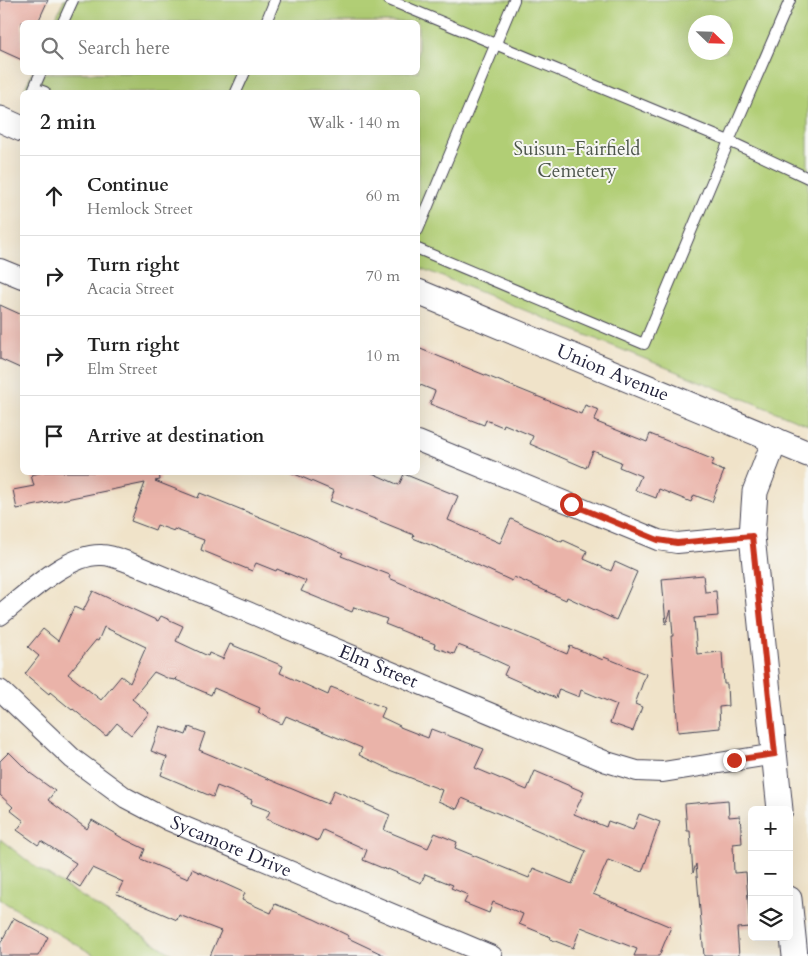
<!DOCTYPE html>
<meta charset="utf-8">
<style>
body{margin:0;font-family:Cardo,serif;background:#f6f6f6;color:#222}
.controls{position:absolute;right:15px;bottom:15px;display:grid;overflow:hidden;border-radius:8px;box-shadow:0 5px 20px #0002}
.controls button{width:45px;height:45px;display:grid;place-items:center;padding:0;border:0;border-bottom:1px solid #e0e0e0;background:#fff;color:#222;font:25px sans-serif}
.compass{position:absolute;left:688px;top:15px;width:45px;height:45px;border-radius:50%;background:#fff;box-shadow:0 5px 20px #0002;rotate:113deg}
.stop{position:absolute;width:15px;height:15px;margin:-11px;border:4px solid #c8321e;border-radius:50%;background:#fff}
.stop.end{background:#c8321e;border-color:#fff;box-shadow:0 1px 5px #0008}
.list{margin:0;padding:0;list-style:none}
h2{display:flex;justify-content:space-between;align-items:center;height:65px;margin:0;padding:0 20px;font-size:21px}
h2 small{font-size:16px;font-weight:400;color:#767676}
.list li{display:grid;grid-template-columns:32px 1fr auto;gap:15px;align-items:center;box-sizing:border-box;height:80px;padding:0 20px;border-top:1px solid #e0e0e0}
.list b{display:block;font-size:19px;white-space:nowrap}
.list p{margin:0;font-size:16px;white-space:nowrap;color:#767676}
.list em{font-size:16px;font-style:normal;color:#767676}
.icon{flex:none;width:28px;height:28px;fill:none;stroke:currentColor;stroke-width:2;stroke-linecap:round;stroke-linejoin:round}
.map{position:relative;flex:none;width:808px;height:956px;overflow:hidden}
.search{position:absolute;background:#fff;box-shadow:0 5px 20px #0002;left:20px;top:20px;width:400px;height:55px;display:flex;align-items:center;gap:12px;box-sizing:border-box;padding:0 18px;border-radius:8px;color:#767676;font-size:19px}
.panel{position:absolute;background:#fff;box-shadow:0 5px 20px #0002;left:20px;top:90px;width:400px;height:385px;border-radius:8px}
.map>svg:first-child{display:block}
.green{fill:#b1ce74;stroke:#6a7858;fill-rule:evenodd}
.building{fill:#eab3a9;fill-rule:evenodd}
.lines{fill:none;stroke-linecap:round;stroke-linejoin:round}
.service-casing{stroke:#413f50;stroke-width:12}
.minor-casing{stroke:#413f50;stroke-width:22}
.tertiary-casing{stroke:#413f50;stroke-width:27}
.service{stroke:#fff;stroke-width:10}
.minor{stroke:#fff;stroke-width:20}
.tertiary{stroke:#fff;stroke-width:25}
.route{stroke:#c8321e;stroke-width:6}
.labels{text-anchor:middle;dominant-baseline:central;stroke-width:4;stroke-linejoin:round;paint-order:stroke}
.park-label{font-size:19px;fill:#4d564c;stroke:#f6f6f2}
.street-label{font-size:19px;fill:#22223b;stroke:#f6f6f2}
</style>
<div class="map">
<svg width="808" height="956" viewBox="0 0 808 956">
<rect width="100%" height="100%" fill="#f6f6f2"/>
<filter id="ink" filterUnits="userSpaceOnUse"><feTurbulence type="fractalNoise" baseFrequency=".02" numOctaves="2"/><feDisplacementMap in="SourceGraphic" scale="10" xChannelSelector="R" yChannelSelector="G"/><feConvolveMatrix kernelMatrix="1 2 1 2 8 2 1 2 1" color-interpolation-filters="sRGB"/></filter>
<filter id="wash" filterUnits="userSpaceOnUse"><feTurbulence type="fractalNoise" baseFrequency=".0096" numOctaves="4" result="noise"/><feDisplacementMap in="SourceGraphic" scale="20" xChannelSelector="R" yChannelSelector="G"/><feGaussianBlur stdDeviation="1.12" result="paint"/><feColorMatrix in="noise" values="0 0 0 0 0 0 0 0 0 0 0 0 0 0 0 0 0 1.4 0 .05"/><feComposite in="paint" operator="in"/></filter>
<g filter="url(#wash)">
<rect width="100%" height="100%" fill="#f0e3c9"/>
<g class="green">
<path d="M64 0H808V425L418 267V92H23L32 73 418 72V22H54ZM696 22H726V52H696Z"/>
<polygon points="0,839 34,866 175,956 96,956 7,904 0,899"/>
</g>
<g id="blocks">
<g class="building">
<polygon points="0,0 48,0 38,22 22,22 22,60 0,50"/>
<polygon points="0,305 22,315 22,369 0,359"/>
<polygon points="418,348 581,414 585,405 599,410 594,421 647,442 650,434 714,460 711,466 724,471 712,502 694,495 691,502 659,489 656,498 635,490 641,476 619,467 621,462 593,451 586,468 530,444 533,436 504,424 503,427 486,420 484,425 430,404 435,391 418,384"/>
<polygon points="44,472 159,472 160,480 155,481 198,498 200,493 292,530 343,553 341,556 390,575 389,578 567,654 570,646 603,660 604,657 646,674 635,704 642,707 633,731 610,723 617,705 581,690 579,697 559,689 556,698 504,675 508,666 484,655 458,645 454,654 434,647 435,644 385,624 387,619 354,607 352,612 301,591 306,581 277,569 276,571 256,563 252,571 201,550 204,540 174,529 174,531 157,525 155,530 131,521 145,483 17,509 13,490 34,486 31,475"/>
<polygon points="290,472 370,472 399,485 404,474 458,496 448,520 500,543 511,519 562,542 563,540 587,551 584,559 611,571 615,562 637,572 616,620 567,597 566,600 514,577 512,581 460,557 413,538 414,535 330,501 334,491"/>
<polygon points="703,575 705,592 716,591 718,616 694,618 697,654 722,652 724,684 727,684 728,706 719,707 720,728 678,732 671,636 673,636 671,610 666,624 662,579"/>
<path d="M93 591 158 621 161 616 183 626 176 641 208 656 209 653 223 659 230 644 283 666 280 673 328 695 331 687 385 708 381 717 400 726V727L428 738 431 729 484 749 475 768 527 790 535 771 584 792 574 814 606 827 608 821 633 830 639 814 660 822 642 872 608 860 593 894 671 927 659 956H634L637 949 581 927 573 948 550 939 551 937 519 924 523 914 493 902 489 913 464 903 468 895 451 888 453 885 425 874 421 883 388 869 387 870 363 860 367 850 323 830 318 841 266 819 270 811 251 804 252 800 217 786 213 797 161 775 167 757 151 751 160 726 186 735 189 727 205 733 199 750 328 804 334 790 390 815 384 830 428 848 435 833 457 842 455 848 529 878 533 868 572 884 586 851 462 798 457 809 438 801 442 790 393 771 359 755 362 748 286 716 282 724 258 713 260 708 214 688 211 695 176 680 177 677 175 680 169 679 154 672 132 699 149 713 131 735 117 723 106 736 73 709 72 710 50 692 49 694 25 674 39 656 28 647 43 629 58 641 74 607 83 611ZM104 627 146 647 130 683 121 676 101 700 68 674 96 640 98 641Z"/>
<polygon points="9,752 30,773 55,791 48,800 87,829 92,820 124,839 145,849 141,859 188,879 192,869 245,893 242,900 271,913 275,904 314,919 349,936 348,938 386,956 210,956 221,931 179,915 177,920 117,894 123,882 92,868 80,887 66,878 76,863 41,841 38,845 17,830 24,821 10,810 13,807 0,795 0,761"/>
<polygon points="728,800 729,817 740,816 742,843 733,844 734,873 746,872 750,927 737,928 739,956 704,956 696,864 693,873 690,831 687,831 685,804"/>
<polygon points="14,918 48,937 38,956 0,956 0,944"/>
</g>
</g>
</g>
<g filter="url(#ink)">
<use href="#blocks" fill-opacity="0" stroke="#413f50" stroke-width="1"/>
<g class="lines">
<defs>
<g id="service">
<polyline points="389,0 729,141 808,178"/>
<polyline points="63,22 73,0"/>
<polyline points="266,22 275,0"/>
<polyline points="41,72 34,88 45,92"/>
<polyline points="236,92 245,72"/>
<polyline points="418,230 514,0"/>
<polyline points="418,249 644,344 729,141 790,0"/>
</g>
<g id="minor">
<polyline points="0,269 22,278"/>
<polyline points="418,441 658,540 677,543 752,536"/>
<path id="s1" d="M0 615C26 595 68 553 102 555 110 555 120 559 128 562L607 762 637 771 663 772 775 754"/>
<path id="s2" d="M0 690 73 759 126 798 168 820 492 956"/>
</g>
<g id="tertiary">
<polyline points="0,119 22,129"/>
<path id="s3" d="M418 292 808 454"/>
<polyline points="775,440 755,492 752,536 780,810"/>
<polyline points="789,899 795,956"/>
</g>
</defs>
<use href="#service" class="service-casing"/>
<use href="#minor" class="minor-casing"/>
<use href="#tertiary" class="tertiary-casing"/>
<use href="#service" class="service"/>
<use href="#minor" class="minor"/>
<use href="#tertiary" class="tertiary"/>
</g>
</g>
<g class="lines" filter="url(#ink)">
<polyline class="route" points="571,504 658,540 677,543 752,536 775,754 734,760"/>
</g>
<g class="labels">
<g class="park-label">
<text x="577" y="149">Suisun-Fairfield<tspan x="577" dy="22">Cemetery</tspan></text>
</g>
<g class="street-label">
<text stroke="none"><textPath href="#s3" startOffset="211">Union Avenue</textPath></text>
<text stroke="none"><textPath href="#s1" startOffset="419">Elm Street</textPath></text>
<text stroke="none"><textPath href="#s2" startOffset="282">Sycamore Drive</textPath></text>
</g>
</g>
</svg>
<div class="controls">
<button>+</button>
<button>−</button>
<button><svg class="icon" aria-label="layers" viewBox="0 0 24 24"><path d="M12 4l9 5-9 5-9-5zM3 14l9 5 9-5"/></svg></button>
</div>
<svg class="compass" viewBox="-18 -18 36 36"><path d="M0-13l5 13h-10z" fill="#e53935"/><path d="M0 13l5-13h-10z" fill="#767676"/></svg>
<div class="stop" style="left:571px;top:504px"></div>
<div class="stop end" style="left:734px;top:760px"></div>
<div class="search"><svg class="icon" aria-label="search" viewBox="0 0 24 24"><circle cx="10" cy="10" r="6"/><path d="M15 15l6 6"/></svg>Search here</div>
<section class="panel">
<h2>2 min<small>Walk · 140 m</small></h2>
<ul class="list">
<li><svg class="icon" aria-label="ahead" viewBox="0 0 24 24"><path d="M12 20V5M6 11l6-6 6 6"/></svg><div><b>Continue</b><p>Hemlock Street</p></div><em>60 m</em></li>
<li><svg class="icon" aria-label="right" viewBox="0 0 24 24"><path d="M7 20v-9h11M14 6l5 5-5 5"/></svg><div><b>Turn right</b><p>Acacia Street</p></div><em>70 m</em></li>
<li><svg class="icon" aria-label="right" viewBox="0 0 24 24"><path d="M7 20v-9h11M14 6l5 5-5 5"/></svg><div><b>Turn right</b><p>Elm Street</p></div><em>10 m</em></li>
<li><svg class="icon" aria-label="arrive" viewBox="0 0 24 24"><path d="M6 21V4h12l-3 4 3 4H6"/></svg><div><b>Arrive at destination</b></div></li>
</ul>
</section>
</div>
